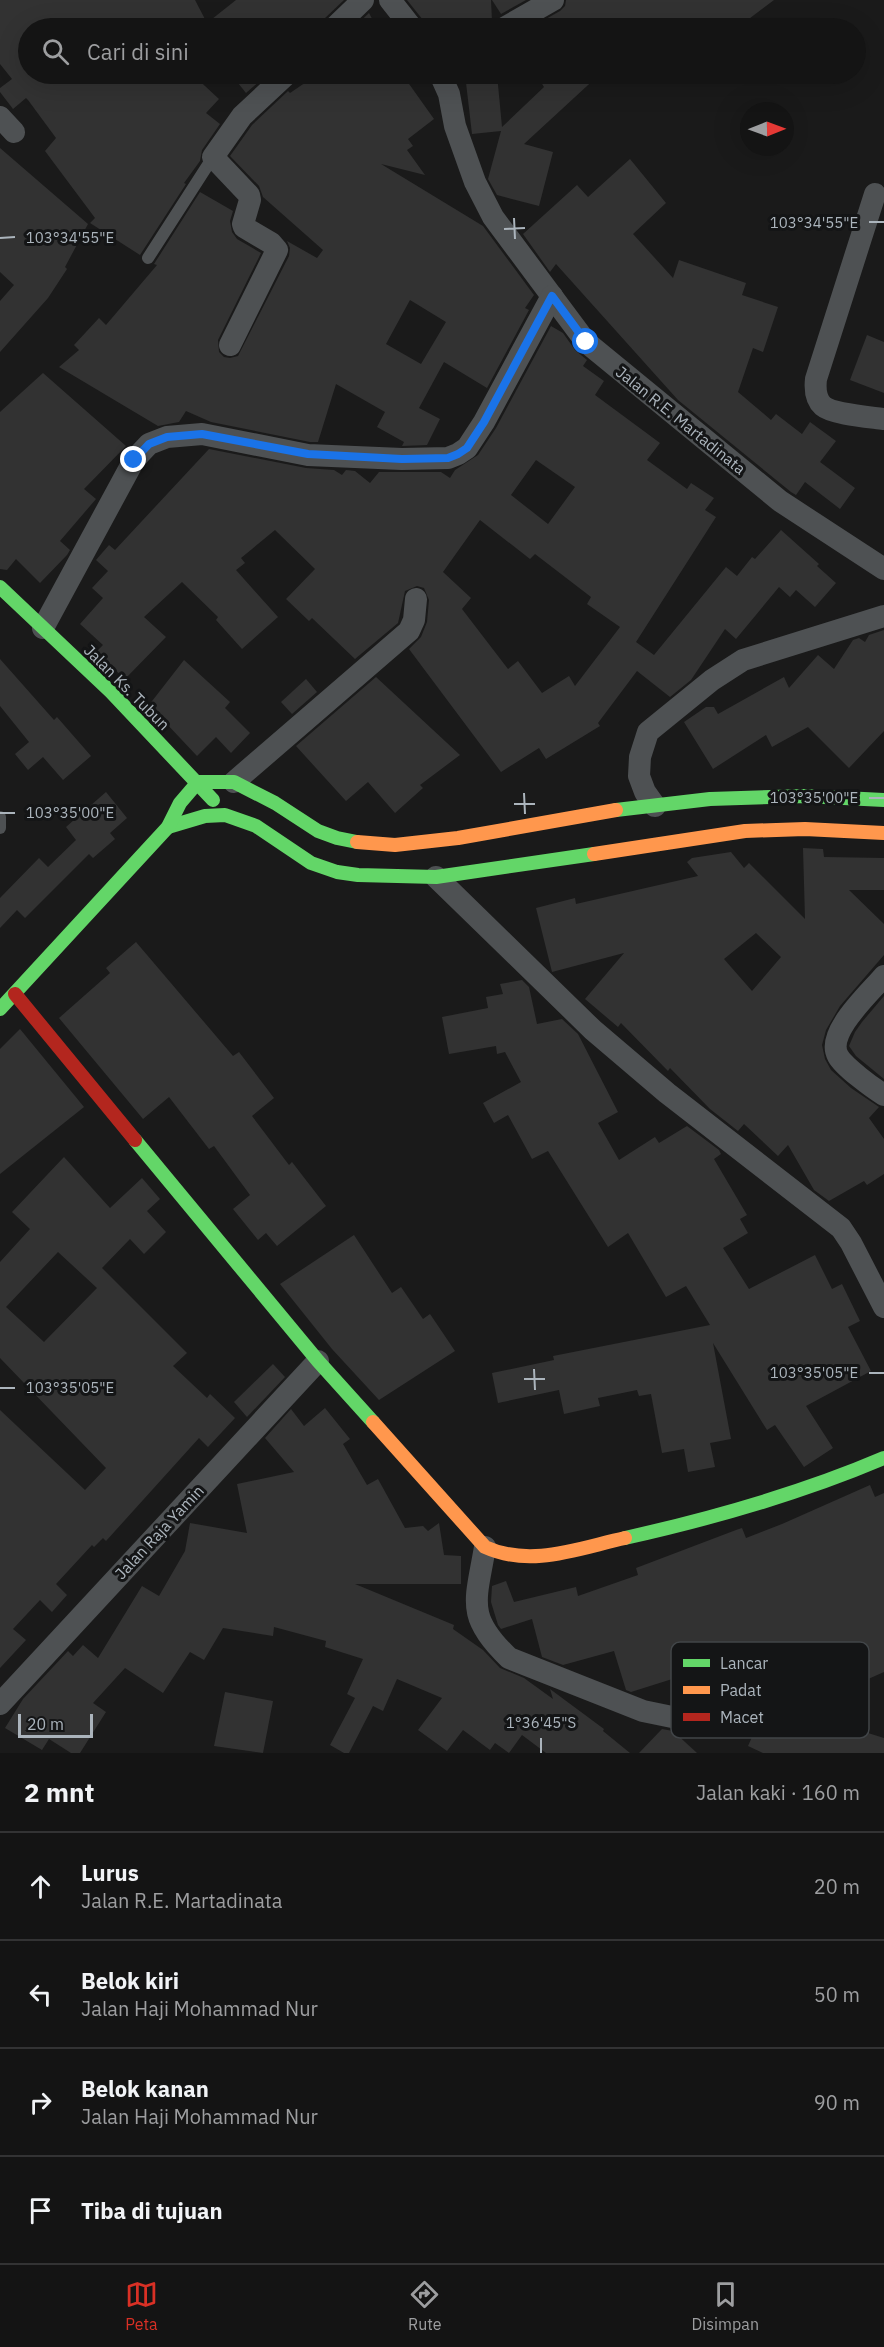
<!DOCTYPE html>
<html lang="id">
<meta charset="utf-8">
<style>
body{margin:0;font-family:"IBM Plex Sans",sans-serif;background:#1d1d1d;color:#f1f3f6}
.compass{position:absolute;left:740px;top:102px;width:54px;height:54px;border-radius:50%;background:#141414;box-shadow:0 6px 24px #0002;rotate:89deg}
.scale{position:absolute;left:18px;bottom:15px;width:75px;box-sizing:border-box;padding-left:6px;border:3px solid #abb4bc;border-top:0;font-size:16px;line-height:21px;white-space:nowrap;color:#abb4bc;-webkit-text-stroke:4px #141516;paint-order:stroke}
.stop{position:absolute;width:18px;height:18px;margin:-14px;border:4px solid #1a73e8;border-radius:50%;background:#fff}
.stop.end{background:#1a73e8;border-color:#fff;box-shadow:0 2px 6px #0008}
.list{margin:0;padding:0;list-style:none}
h2{display:flex;justify-content:space-between;align-items:center;height:78px;margin:0;padding:0 24px;font-size:26px}
h2 small{font-size:20px;font-weight:400;color:#9d9ea0}
.list li{display:grid;grid-template-columns:39px 1fr auto;gap:18px;align-items:center;box-sizing:border-box;height:108px;padding:0 24px;border-top:2px solid #333334}
.list b{display:block;font-size:22px;white-space:nowrap}
.list p{margin:0;font-size:20px;white-space:nowrap;color:#9d9ea0}
.list em{font-size:20px;font-style:normal;color:#9d9ea0}
.icon{flex:none;width:33px;height:33px;fill:none;stroke:currentColor;stroke-width:2;stroke-linecap:round;stroke-linejoin:round}
.map{position:relative;flex:none;width:884px;height:1753px;overflow:hidden}
.search{position:absolute;background:#141414;box-shadow:0 6px 24px #0002;left:18px;right:18px;top:18px;height:66px;display:flex;align-items:center;gap:15px;box-sizing:border-box;padding:0 21px;border-radius:33px;color:#9d9ea0;font-size:22px}
.sheet{height:510px;background:#141414}
nav{display:flex;justify-content:space-around;align-items:center;box-sizing:border-box;height:84px;border-top:2px solid #333334;background:#141414;font-size:16px;color:#9d9ea0}
nav a{display:grid;justify-items:center;gap:3px}
nav .on{color:#d93025}
.map>svg:first-child{display:block}
.building{fill:#323232;fill-rule:evenodd}
.lines{fill:none;stroke-linecap:round;stroke-linejoin:round}
.lane{stroke:#4e5153;stroke-width:12}
.street{stroke:#4e5153;stroke-width:22}
.fast{stroke:#63d668;stroke-width:14}
.slow{stroke:#ff974d;stroke-width:14}
.jam{stroke:#b3261e;stroke-width:14}
.route{stroke:#1a73e8;stroke-width:8}
.ticks{fill:none;stroke:#abb4bc;stroke-width:2}
.labels{text-anchor:middle;dominant-baseline:central;stroke-width:6;stroke-linejoin:round;paint-order:stroke}
.street-label{font-size:16px;fill:#abb4bc;stroke:#141516}
.key{fill:#141516;stroke:#414548;stroke-width:1.5}
.key-label{font-size:16px;fill:#abb4bc}
.ticks-label{font-size:15px;text-anchor:middle;fill:#abb4bc;stroke:#141516;stroke-width:6;stroke-linejoin:round;paint-order:stroke}
</style>
<div class="map">
<svg width="884" height="1753" viewBox="0 0 884 1753">
<rect width="100%" height="100%" fill="#1a1a1a"/>
<g class="building">
<polygon points="0,0 195,0 207,23 236,0 344,0 324,19 321,28 28,28 28,74 192,74 219,99 206,113 220,124 202,150 200,161 184,183 186,184 140,255 90,223 95,218 45,151 56,138 28,100 26,98 13,109 0,92 0,88 12,79 0,64"/>
<polygon points="407,0 491,0 492,21 491,28 426,28 423,20"/>
<polygon points="492,0 526,0 501,14"/>
<polygon points="566,0 774,0 737,28 530,28 560,11 565,6"/>
<polygon points="369,13 377,28 353,28"/>
<polygon points="250,74 268,74 246,93 238,83"/>
<path d="M318 74H402L434 119 408 139 413 146 407 150 425 175 381 164 483 226 534 295 525 308 529 310 487 388 444 362 419 408 440 419 427 445 402 446 404 442 377 427 385 412 336 384 318 442H310L211 422 186 411 179 422 158 426 59 367 79 350 74 345 99 318 106 325 157 265 154 264 200 192 233 211 230 221 232 232 237 239 261 253 218 340 219 352 224 357 230 358 238 356 289 256 290 248 287 241 317 258 323 250 263 197 259 186 230 156 252 125 288 91 290 93ZM410 300 446 322 421 364 386 344Z"/>
<polygon points="465,74 497,74 502,127 544,87 536,74 600,74 524,144 553,152 539,206 497,195 488,179 501,131 472,134"/>
<polygon points="0,148 88,224 65,267 67,269 48,298 0,352 0,301 14,285 0,272"/>
<polygon points="630,159 666,203 633,234 673,278 679,260 746,283 742,295 778,307 763,352 753,348 738,392 771,420 776,414 802,434 810,422 836,441 820,462 855,488 840,509 805,482 796,495 791,492 678,400 556,264 550,272 523,234 577,185 588,197"/>
<path d="M551 326 563 333 575 350 587 360 583 366 604 381 595 395 660 443 647 460 687 489 691 483 714 498 705 510 716 517 636 642 654 655 726 567 737 576 752 557 755 559 781 530 819 564 817 566 836 583 815 607 796 590 790 597 779 587 736 639 725 629 691 680 670 697 637 671 598 723 600 726 546 759 539 748 501 772 409 649 421 637 427 622 429 600 424 588 417 586 405 591 398 623 355 659 312 618 309 621 286 599 315 569 275 530 241 558 245 563 236 570 278 617 242 649 216 620 218 617 182 582 144 617 166 637 125 679 96 652 103 645 80 624 103 598 92 588 108 571 96 560 109 545 115 550 209 449 306 468 334 470 342 475 346 470 355 471 370 483 379 472H441L450 478 455 470 478 455 496 428ZM536 460 575 487 548 524 511 495ZM480 520 530 559 535 554 591 597 587 604 620 627 575 686 569 676 542 693 518 661 508 669 462 609 471 598 443 572Z"/>
<polygon points="867,335 884,342 884,393 850,380"/>
<polygon points="43,373 126,446 84,489 96,499 60,541 70,550 67,555 40,583 16,559 7,570 0,569 0,412"/>
<polygon points="884,630 884,731 849,768 808,727 772,747 766,735 713,769 684,722 706,707 714,707 718,714 784,677 789,688 818,655 834,669 853,640 859,638 865,642 869,635"/>
<polygon points="0,659 54,720 57,717 91,756 63,780 43,757 28,770 15,754 29,742 0,706"/>
<polygon points="184,660 230,702 225,708 250,733 231,753 216,737 197,756 149,705"/>
<polygon points="376,677 460,755 420,785 423,788 395,813 368,782 346,801 296,746"/>
<polygon points="306,679 317,692 292,714 281,702"/>
<polygon points="106,792 127,818 110,833 115,839 93,858 89,854 25,918 17,910 0,928 0,898 39,858 48,867 76,840 66,827"/>
<path d="M803 848 823 849 824 857 884 858V890H849L884 924V955L840 1006 826 1030 822 1045 825 1059 831 1070 851 1088 879 1107 869 1118 884 1139V1174L867 1185 864 1181 829 1201 814 1190 788 1145 778 1156 744 1124 738 1131 710 1109 670 1068 668 1071 621 1023 618 1027 585 999 624 953 552 972 536 908 575 898 576 904 698 876 687 862 692 858 731 852 744 868 749 863 805 919ZM756 933 781 957 752 991 724 959Z"/>
<polygon points="136,942 233,1056 239,1052 274,1098 252,1116 289,1165 292,1162 326,1206 277,1246 266,1233 258,1240 233,1209 250,1195 214,1146 209,1149 169,1097 143,1119 59,1018 110,973 106,968"/>
<polygon points="522,980 529,987 537,1024 562,1019 578,1034 618,1112 598,1123 619,1160 655,1137 659,1143 687,1126 719,1150 721,1154 714,1159 747,1215 740,1219 748,1233 723,1248 749,1289 815,1255 832,1289 842,1284 860,1321 848,1327 871,1371 806,1406 833,1448 804,1467 775,1425 767,1430 713,1343 731,1439 710,1443 715,1467 688,1472 684,1449 662,1453 651,1394 639,1396 637,1390 598,1398 600,1406 564,1414 559,1390 498,1403 492,1373 554,1360 553,1356 710,1325 686,1286 666,1297 628,1233 608,1247 548,1151 532,1159 508,1115 494,1123 483,1103 521,1082 505,1052 497,1054 496,1046 449,1054 442,1017 488,1008 486,997 503,994 500,984"/>
<polygon points="884,996 884,1079 856,1056 849,1046 855,1032 862,1022"/>
<polygon points="20,1029 84,1107 0,1174 0,1049"/>
<path d="M64 1157 110 1208 142 1178 160 1199 147 1211 166 1232 144 1254 130 1239 102 1268 187 1353 173 1366 207 1398 210 1394 235 1418 208 1447 199 1438 106 1541 103 1538 94 1547 92 1545 56 1584 67 1595 52 1612 40 1600 13 1629 26 1640 0 1668V1410L85 1490 106 1468 0 1358V1262L30 1229 12 1212ZM58 1252 97 1288 44 1342 6 1307Z"/>
<polygon points="354,1235 392,1293 401,1287 423,1319 430,1314 455,1351 379,1400 332,1349 280,1284"/>
<polygon points="273,1364 285,1377 247,1417 234,1402"/>
<polygon points="325,1408 350,1439 343,1444 367,1485 378,1479 405,1528 423,1526 428,1531 439,1523 444,1555 461,1556 461,1584 355,1584 454,1625 453,1629 483,1650 500,1668 524,1678 553,1699 550,1689 604,1729 603,1731 630,1753 546,1753 522,1735 509,1753 495,1743 490,1750 463,1730 447,1751 418,1730 442,1698 397,1679 383,1711 373,1706 349,1753 344,1753 330,1745 355,1698 347,1694 363,1659 325,1647 326,1641 274,1627 273,1636 223,1628 204,1660 190,1652 163,1693 125,1668 93,1703 106,1712 80,1753 71,1753 49,1739 42,1750 5,1728 23,1699 68,1651 73,1656 83,1645 98,1658 142,1586 159,1596 185,1551 190,1523 247,1533 237,1484 294,1472 265,1438 291,1409 304,1426"/>
<polygon points="870,1485 875,1497 884,1493 884,1672 841,1691 831,1666 826,1667 819,1664 759,1683 757,1676 690,1698 723,1663 631,1692 626,1690 614,1651 563,1665 542,1657 532,1619 501,1629 498,1625 491,1602 492,1586 506,1581 514,1602 576,1587 578,1596 638,1575 636,1568 736,1530 742,1528 746,1538 782,1524"/>
<polygon points="225,1692 273,1701 263,1753 214,1746"/>
<polygon points="776,1706 834,1732 836,1723 884,1738 884,1753 763,1753 748,1746 764,1710"/>
<polygon points="662,1729 673,1731 697,1753 639,1753"/>
</g>
<g class="lines">
<g class="lane">
<polyline points="148,258 213,157"/>
<polyline points="0,817 0,828"/>
</g>
<g class="street">
<polyline points="390,0 412,28"/>
<polyline points="334,28 363,0"/>
<polyline points="504,28 553,0"/>
<polyline points="440,74 449,94 455,126 475,182 493,217 586,342 780,501 884,569"/>
<polyline points="0,117 14,132"/>
<path d="M875 194 816 379C815 388 815 399 823 406 832 414 870 417 884 419"/>
<polyline points="230,345 277,250 271,243 244,227 243,224 250,200 249,195 213,157 242,116 287,74"/>
<polyline points="43,628 134,460 149,444 167,437 202,434 308,455 402,459 448,458 458,454 467,448 484,422 552,296"/>
<polyline points="234,782 409,631 414,620 416,599"/>
<polyline points="655,806 645,792 639,776 640,757 648,732 712,680 743,660 884,616"/>
<polyline points="436,877 593,1030 667,1093 841,1228 851,1243 884,1307"/>
<path d="M884 976C870 993 825 1033 838 1056 844 1067 873 1088 884 1095"/>
<path d="M485 1547C476 1601 465 1616 509 1658L643 1711 677 1718 720 1711 817 1677"/>
<polyline points="0,1704 318,1361"/>
</g>
<g class="fast">
<polyline points="0,587 111,692 213,800"/>
<polyline points="616,810 710,799 804,796 884,800"/>
<polyline points="168,827 205,816 225,815 256,826 311,863 337,872 358,875 436,877 594,854"/>
<polyline points="0,1009 168,827 180,803 198,782 234,782 275,803 318,831 337,838 357,842"/>
<polyline points="135,1140 318,1361 373,1422"/>
<path d="M625 1538C714 1518 800 1494 884 1458"/>
</g>
<g class="slow">
<polyline points="357,842 395,845 458,838 616,810"/>
<polyline points="594,854 745,831 805,829 884,833"/>
<path d="M373 1422 485 1547C531 1568 579 1548 625 1538"/>
</g>
<polyline class="jam" points="15,994 135,1140"/>
</g>
<g class="lines">
<polyline class="route" points="134,460 149,444 167,437 202,434 308,454 402,459 448,458 458,454 467,448 484,422 552,296 586,342"/>
</g>
<path class="ticks" d="M514 218 515 239M869 222H884M504 229 525 228M0 238 15 237M524 793 525 814M869 798H884M514 804H535M0 813H15M534 1369 535 1390M869 1373H884M524 1379H545M0 1388H15M541 1738V1753"/>
<g class="labels">
<g class="street-label">
<text transform="translate(681 420) rotate(39)">Jalan R.E. Martadinata</text>
<text transform="translate(127 687) rotate(45)">Jalan Ks. Tubun</text>
<text transform="translate(159 1532) rotate(-47)">Jalan Raja Yamin</text>
</g>
</g>
<rect x="671" y="1642" width="198" height="96" rx="9" class="key"/>
<rect x="683" y="1659" width="27" height="8" fill="#63d668"/>
<rect x="683" y="1686" width="27" height="8" fill="#ff974d"/>
<rect x="683" y="1713" width="27" height="8" fill="#b3261e"/>
<g class="key-label">
<text x="720" y="1669">Lancar</text>
<text x="720" y="1696">Padat</text>
<text x="720" y="1723">Macet</text>
</g>
<g class="ticks-label">
<text x="814" y="228">103°34'55"E</text>
<text x="70" y="243">103°34'55"E</text>
<text x="814" y="803">103°35'00"E</text>
<text x="70" y="818">103°35'00"E</text>
<text x="814" y="1378">103°35'05"E</text>
<text x="70" y="1393">103°35'05"E</text>
<text x="541" y="1728">1°36'45"S</text>
</g>
</svg>
<svg class="compass" viewBox="-18 -18 36 36"><path d="M0-13l5 13h-10z" fill="#e53935"/><path d="M0 13l5-13h-10z" fill="#9d9ea0"/></svg>
<div class="scale">20 m</div>
<div class="stop" style="left:586px;top:342px"></div>
<div class="stop end" style="left:134px;top:460px"></div>
<div class="search"><svg class="icon" aria-label="search" viewBox="0 0 24 24"><circle cx="10" cy="10" r="6"/><path d="M15 15l6 6"/></svg>Cari di sini</div>
</div>
<section class="sheet">
<h2>2 mnt<small>Jalan kaki · 160 m</small></h2>
<ul class="list">
<li><svg class="icon" aria-label="ahead" viewBox="0 0 24 24"><path d="M12 20V5M6 11l6-6 6 6"/></svg><div><b>Lurus</b><p>Jalan R.E. Martadinata</p></div><em>20 m</em></li>
<li><svg class="icon" aria-label="left" viewBox="0 0 24 24"><path d="M17 20v-9H6M10 6l-5 5 5 5"/></svg><div><b>Belok kiri</b><p>Jalan Haji Mohammad Nur</p></div><em>50 m</em></li>
<li><svg class="icon" aria-label="right" viewBox="0 0 24 24"><path d="M7 20v-9h11M14 6l5 5-5 5"/></svg><div><b>Belok kanan</b><p>Jalan Haji Mohammad Nur</p></div><em>90 m</em></li>
<li><svg class="icon" aria-label="arrive" viewBox="0 0 24 24"><path d="M6 21V4h12l-3 4 3 4H6"/></svg><div><b>Tiba di tujuan</b></div></li>
</ul>
</section>
<nav>
<a class="on"><svg class="icon" aria-label="map" viewBox="0 0 24 24"><path d="M3 6l6-2 6 2 6-2v14l-6 2-6-2-6 2zM9 4v14M15 6v14"/></svg>Peta</a>
<a><svg class="icon" aria-label="directions" viewBox="0 0 24 24"><path d="M12 3l9 9-9 9-9-9zM9 14v-3h6M13 9l2 2-2 2"/></svg>Rute</a>
<a><svg class="icon" aria-label="saved" viewBox="0 0 24 24"><path d="M7 4h10v16l-5-4-5 4z"/></svg>Disimpan</a>
</nav>
